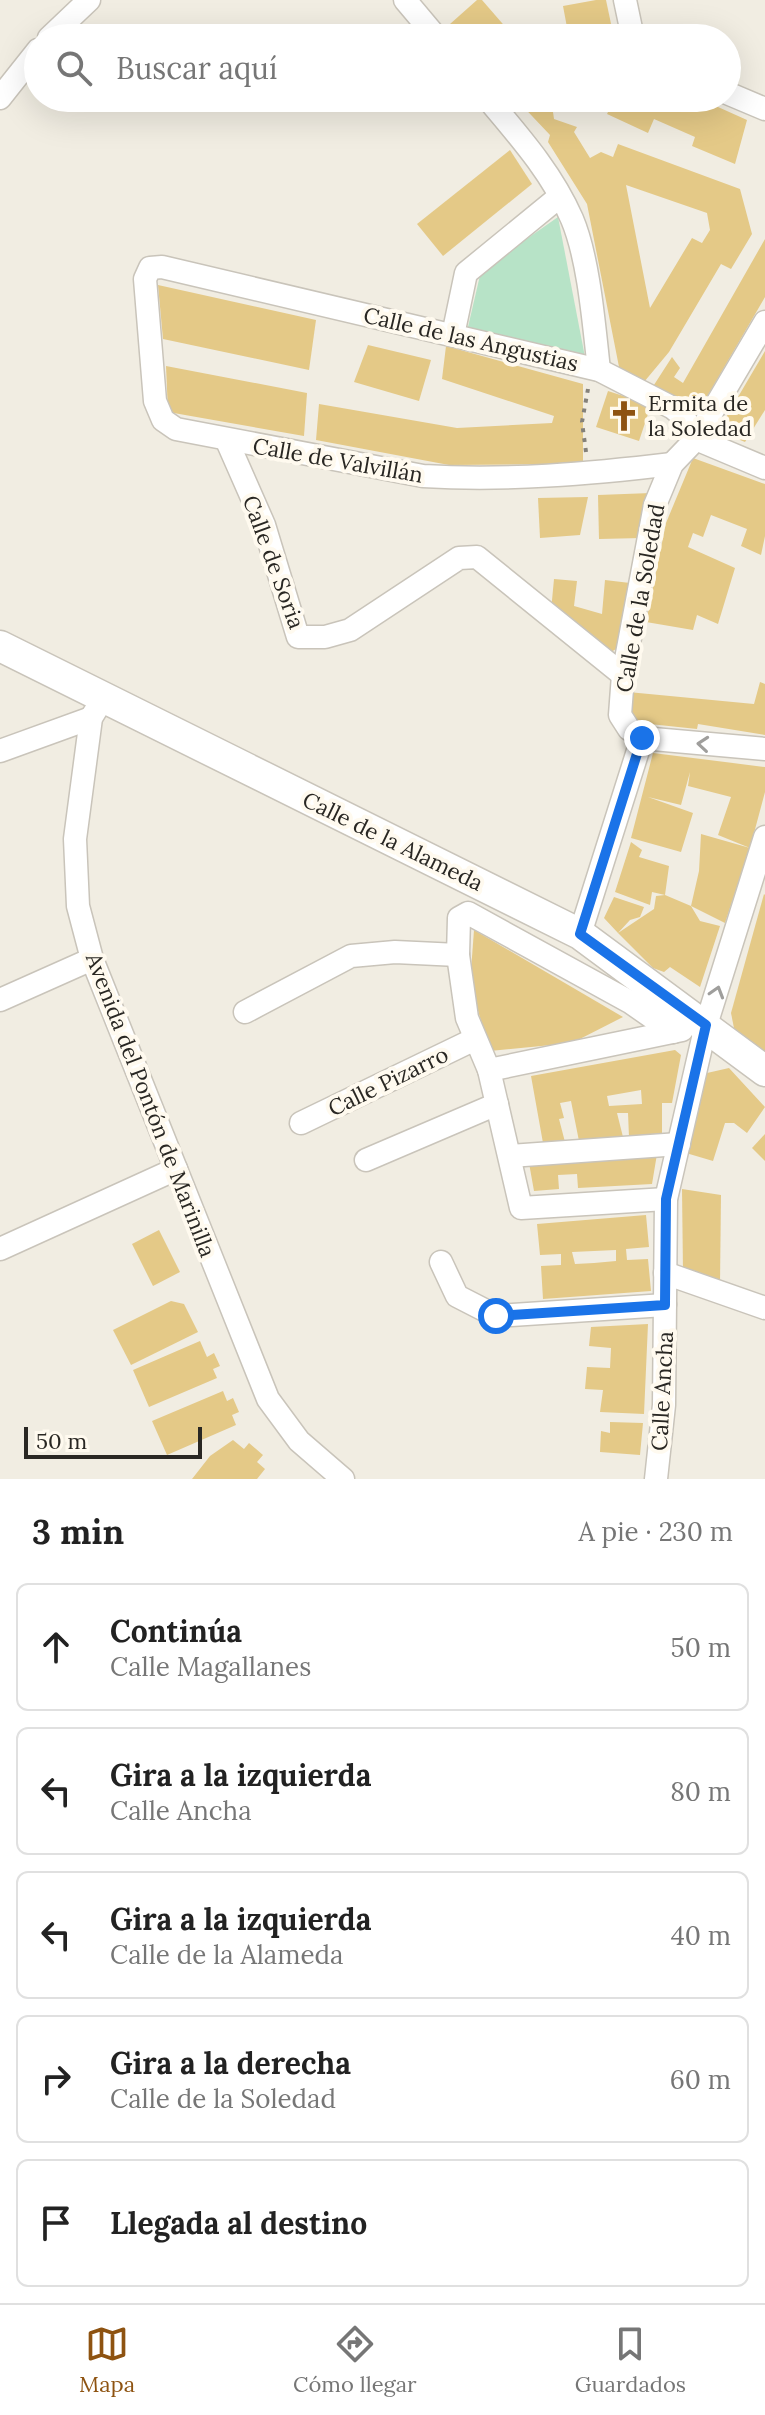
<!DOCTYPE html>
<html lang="es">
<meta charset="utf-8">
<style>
body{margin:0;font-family:Lora,serif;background:#f2f2f2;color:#222}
.scale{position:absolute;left:24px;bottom:20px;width:178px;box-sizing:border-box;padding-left:8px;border:4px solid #292723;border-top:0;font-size:22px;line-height:28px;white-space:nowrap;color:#292723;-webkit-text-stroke:6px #fffaef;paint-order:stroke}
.stop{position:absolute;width:24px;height:24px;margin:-18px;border:6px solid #1a73e8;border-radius:50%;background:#fff}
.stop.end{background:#1a73e8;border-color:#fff;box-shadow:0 2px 8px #0008}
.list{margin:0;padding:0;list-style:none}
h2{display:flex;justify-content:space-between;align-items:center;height:104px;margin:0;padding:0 32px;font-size:34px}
h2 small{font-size:26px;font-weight:400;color:#767676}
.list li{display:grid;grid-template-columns:52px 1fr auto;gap:24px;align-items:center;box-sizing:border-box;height:128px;margin:0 16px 16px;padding:0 16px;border:2px solid #e0e0e0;border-radius:12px}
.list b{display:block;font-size:30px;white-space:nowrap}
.list p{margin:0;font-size:26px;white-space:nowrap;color:#767676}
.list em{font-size:26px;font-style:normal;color:#767676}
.icon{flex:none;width:44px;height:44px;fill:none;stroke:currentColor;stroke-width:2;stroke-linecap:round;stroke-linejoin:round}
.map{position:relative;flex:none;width:765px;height:1479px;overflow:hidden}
.search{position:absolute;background:#fff;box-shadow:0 8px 32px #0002;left:24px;right:24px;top:24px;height:88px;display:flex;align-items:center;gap:20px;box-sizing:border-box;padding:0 28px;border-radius:44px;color:#767676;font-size:30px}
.sheet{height:824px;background:#fff}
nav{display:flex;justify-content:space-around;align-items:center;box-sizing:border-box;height:112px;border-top:2px solid #e0e0e0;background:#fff;font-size:22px;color:#767676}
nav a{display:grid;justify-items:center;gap:4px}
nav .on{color:#8e5311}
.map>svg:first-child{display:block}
.green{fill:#b7e3c7}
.building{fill:#e4c987;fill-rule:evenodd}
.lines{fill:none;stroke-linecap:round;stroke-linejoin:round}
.street-casing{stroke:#c9c4ba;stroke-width:25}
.secondary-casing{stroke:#c9c4ba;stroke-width:33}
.path{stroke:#84817a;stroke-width:4;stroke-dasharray:4 6;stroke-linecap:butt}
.street{stroke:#fff;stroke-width:22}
.secondary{stroke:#fff;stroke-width:30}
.oneway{stroke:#9f9e9c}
.route{stroke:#1a73e8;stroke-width:10}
.labels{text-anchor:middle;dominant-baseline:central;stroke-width:8;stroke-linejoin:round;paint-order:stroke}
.street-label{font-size:22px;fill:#292723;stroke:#fffaef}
.poi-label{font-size:22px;fill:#292723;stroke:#fffaef;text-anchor:start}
</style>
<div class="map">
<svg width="765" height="1479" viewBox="0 0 765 1479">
<rect width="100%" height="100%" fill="#f1ede2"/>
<polygon class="green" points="558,217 585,357 468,327 481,271"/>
<g class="building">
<polygon points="477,0 482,0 515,38 462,38 450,24"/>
<polygon points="596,0 606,0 614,38 569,38 563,6"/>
<path d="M515 98H551L554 119 577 127 574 132 590 158 601 152 613 157 618 144 740 189 752 234 731 269 721 264 669 352 644 382 620 372 587 204 548 142 550 135ZM626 185 707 213 710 230 702 243 692 238 650 308Z"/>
<polygon points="604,98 698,98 747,120 735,164 692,146 695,137 654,119 648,133 607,114 611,106"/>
<polygon points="510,150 532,184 443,256 417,224"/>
<polygon points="765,239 765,297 700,409 652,388 672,357 680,368 674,377 683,383"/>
<polygon points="158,285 316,320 309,370 163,339"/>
<polygon points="368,345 431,360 419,401 354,382"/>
<polygon points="446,346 583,384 583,464 449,465 316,440 319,404 457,428 552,423 554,416 442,379"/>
<polygon points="765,351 765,410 745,442 718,431"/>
<polygon points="166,366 307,393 304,436 168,412"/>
<polygon points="608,391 651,405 639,441 596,427"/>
<polygon points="693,458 765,484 765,536 761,555 741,546 747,529 711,515 703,537 693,533 688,547 735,568 718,624 697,615 693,630 646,622 666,523"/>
<polygon points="651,493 642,538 599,539 598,495"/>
<polygon points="588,497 580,535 540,538 538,498"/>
<polygon points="554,579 577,581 574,606 602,614 605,580 630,583 616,649 608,654 551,611"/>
<polygon points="760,682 765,684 765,735 698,724 697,729 631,722 628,692 754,704"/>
<polygon points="653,753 765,767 765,792 750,848 725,923 691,906 699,871 701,834 750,848 718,835 731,797 688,786 690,772 681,805 648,797 693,813 681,852 631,838"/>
<polygon points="631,842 642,850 639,857 669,866 665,895 652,892 650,905 615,892"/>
<polygon points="764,894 765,895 765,1057 734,1028 731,1013"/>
<polygon points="665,895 691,906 700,921 720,926 700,987 670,967 664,972 653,968 618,933 604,918 614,897 644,907 640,917 630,920 618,933 654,909 656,896"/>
<polygon points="474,930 623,1017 572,1043 490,1051 470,984"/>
<path d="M675 1050 681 1055 672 1103H662V1133L629 1137 628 1113H617L623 1137 579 1141 571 1101 560 1103 564 1118 559 1119 565 1142 543 1143 531 1076ZM641 1090 642 1104 609 1106 607 1096Z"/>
<polygon points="729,1068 765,1107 747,1133 734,1123 725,1123 713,1161 686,1153 707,1073"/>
<polygon points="765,1134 765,1161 752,1148"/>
<polygon points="657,1154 652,1184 578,1188 577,1174 558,1175 559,1189 534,1191 529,1163"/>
<polygon points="682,1189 721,1195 720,1284 683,1272"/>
<path d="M646 1215 649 1247 626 1249 627 1260 648 1259 651 1291 543 1299 541 1266 561 1265V1254L540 1255 537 1224ZM616 1250V1261L594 1263 575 1264 572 1252Z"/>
<polygon points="159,1230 180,1272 153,1286 132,1244"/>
<polygon points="171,1301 184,1304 198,1332 131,1365 113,1330"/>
<polygon points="648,1324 644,1414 600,1412 603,1390 585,1389 587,1367 610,1368 611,1348 589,1346 591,1327"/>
<polygon points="200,1341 207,1357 214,1353 220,1366 213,1369 217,1378 149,1407 133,1370"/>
<polygon points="223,1391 227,1401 233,1398 239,1412 232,1415 236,1425 167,1455 152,1421"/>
<polygon points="610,1422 643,1423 640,1455 600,1452 601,1431 610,1433"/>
<polygon points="233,1440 244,1449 249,1443 263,1455 257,1462 265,1469 257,1479 192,1479 210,1456"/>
</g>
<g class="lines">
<defs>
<g id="street">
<polyline points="405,0 437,38"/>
<polyline points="625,0 633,38"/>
<polyline points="49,38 89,0"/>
<polyline points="727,93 765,109"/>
<polyline points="0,98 38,50"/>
<path d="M487 98C519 136 552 173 572 219 589 259 594 326 599 370"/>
<polyline points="453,335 466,273 559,197"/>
<polyline points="227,441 264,525 298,637 325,637 350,630 459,558 477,557 623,675"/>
<path d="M672 464C589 474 506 481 423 476L176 429 163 420 155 401 145 279 150 268 162 267 599 370 673 408 684 417 696 439 765 468"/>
<polyline points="104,697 91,718 75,839 78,906 92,959 268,1399 299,1441 343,1479"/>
<polyline points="642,738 765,749"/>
<polyline points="0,751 91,718"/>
<polyline points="580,934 642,738 629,729 620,715 623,675 655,505 672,464 696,439 765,322"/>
<polyline points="0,1000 92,959"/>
<polyline points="245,1012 351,956 395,952 458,955"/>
<polyline points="489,1070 682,1030"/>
<polyline points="301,1123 475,1039"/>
<polyline points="510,1156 679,1144"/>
<polyline points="366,1160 497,1104"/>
<polyline points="666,1199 521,1208 489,1070 467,1018 458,955 459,918 468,913 630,1002 673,1032"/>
<polyline points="0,1249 176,1169"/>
<polyline points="441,1262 457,1296 496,1316 665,1305"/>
<polyline points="665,1273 765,1308"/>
<polyline points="656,1479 664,1405 666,1199 706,1025 765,837"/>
</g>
<polyline id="secondary" points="0,646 580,934 765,1071"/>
</defs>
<use href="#street" class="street-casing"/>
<use href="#secondary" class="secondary-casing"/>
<polyline class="path" points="586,452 582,422 588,389"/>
<use href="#street" class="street"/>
<use href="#secondary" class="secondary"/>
</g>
<defs><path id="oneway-chevron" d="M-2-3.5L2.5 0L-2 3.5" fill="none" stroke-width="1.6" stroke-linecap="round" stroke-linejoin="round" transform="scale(2)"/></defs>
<g class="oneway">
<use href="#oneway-chevron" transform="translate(703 744) rotate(-175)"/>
<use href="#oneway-chevron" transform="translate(717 992) rotate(-73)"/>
</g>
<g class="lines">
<polyline class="route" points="496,1316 665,1305 666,1199 706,1025 580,934 642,738"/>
</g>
<defs>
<symbol id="church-bare" viewBox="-9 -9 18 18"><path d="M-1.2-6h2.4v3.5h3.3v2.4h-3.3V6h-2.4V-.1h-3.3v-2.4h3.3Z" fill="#8e5311" stroke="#fffaef" stroke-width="2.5" paint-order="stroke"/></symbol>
</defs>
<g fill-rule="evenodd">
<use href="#church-bare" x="602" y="394" width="44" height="44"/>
</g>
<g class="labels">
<g class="street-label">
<text transform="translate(471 339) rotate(13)">Calle de las Angustias</text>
<text transform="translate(338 460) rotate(10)">Calle de Valvillán</text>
<text transform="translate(274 562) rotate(70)">Calle de Soria</text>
<text transform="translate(640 598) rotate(-80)">Calle de la Soledad</text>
<text transform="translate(393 841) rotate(26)">Calle de la Alameda</text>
<text transform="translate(388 1081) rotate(-26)">Calle Pizarro</text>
<text transform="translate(151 1105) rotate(69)">Avenida del Pontón de Marinilla</text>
<text transform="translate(662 1391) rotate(-87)">Calle Ancha</text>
</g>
<g class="poi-label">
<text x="648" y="403">Ermita de<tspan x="648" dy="25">la Soledad</tspan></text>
</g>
</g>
</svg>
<div class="scale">50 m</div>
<div class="stop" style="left:496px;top:1316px"></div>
<div class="stop end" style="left:642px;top:738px"></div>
<div class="search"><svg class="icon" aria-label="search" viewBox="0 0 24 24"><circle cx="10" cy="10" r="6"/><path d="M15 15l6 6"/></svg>Buscar aquí</div>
</div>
<section class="sheet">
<h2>3 min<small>A pie · 230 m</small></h2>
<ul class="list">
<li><svg class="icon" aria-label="ahead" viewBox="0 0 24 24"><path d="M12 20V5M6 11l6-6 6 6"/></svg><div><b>Continúa</b><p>Calle Magallanes</p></div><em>50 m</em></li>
<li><svg class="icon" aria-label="left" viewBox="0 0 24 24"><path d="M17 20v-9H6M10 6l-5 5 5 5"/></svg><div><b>Gira a la izquierda</b><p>Calle Ancha</p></div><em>80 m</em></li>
<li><svg class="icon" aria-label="left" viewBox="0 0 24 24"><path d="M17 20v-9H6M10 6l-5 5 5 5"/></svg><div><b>Gira a la izquierda</b><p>Calle de la Alameda</p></div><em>40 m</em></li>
<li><svg class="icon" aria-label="right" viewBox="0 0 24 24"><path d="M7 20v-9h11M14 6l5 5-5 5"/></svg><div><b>Gira a la derecha</b><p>Calle de la Soledad</p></div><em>60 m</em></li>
<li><svg class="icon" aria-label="arrive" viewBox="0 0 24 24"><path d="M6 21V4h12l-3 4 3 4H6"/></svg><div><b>Llegada al destino</b></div></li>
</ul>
</section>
<nav>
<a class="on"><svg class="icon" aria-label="map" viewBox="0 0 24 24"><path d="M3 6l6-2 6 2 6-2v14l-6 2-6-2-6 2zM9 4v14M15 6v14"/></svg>Mapa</a>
<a><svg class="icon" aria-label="directions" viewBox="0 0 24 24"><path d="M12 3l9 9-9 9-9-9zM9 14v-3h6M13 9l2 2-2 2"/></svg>Cómo llegar</a>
<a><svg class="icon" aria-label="saved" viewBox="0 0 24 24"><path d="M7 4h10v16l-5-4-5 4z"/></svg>Guardados</a>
</nav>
